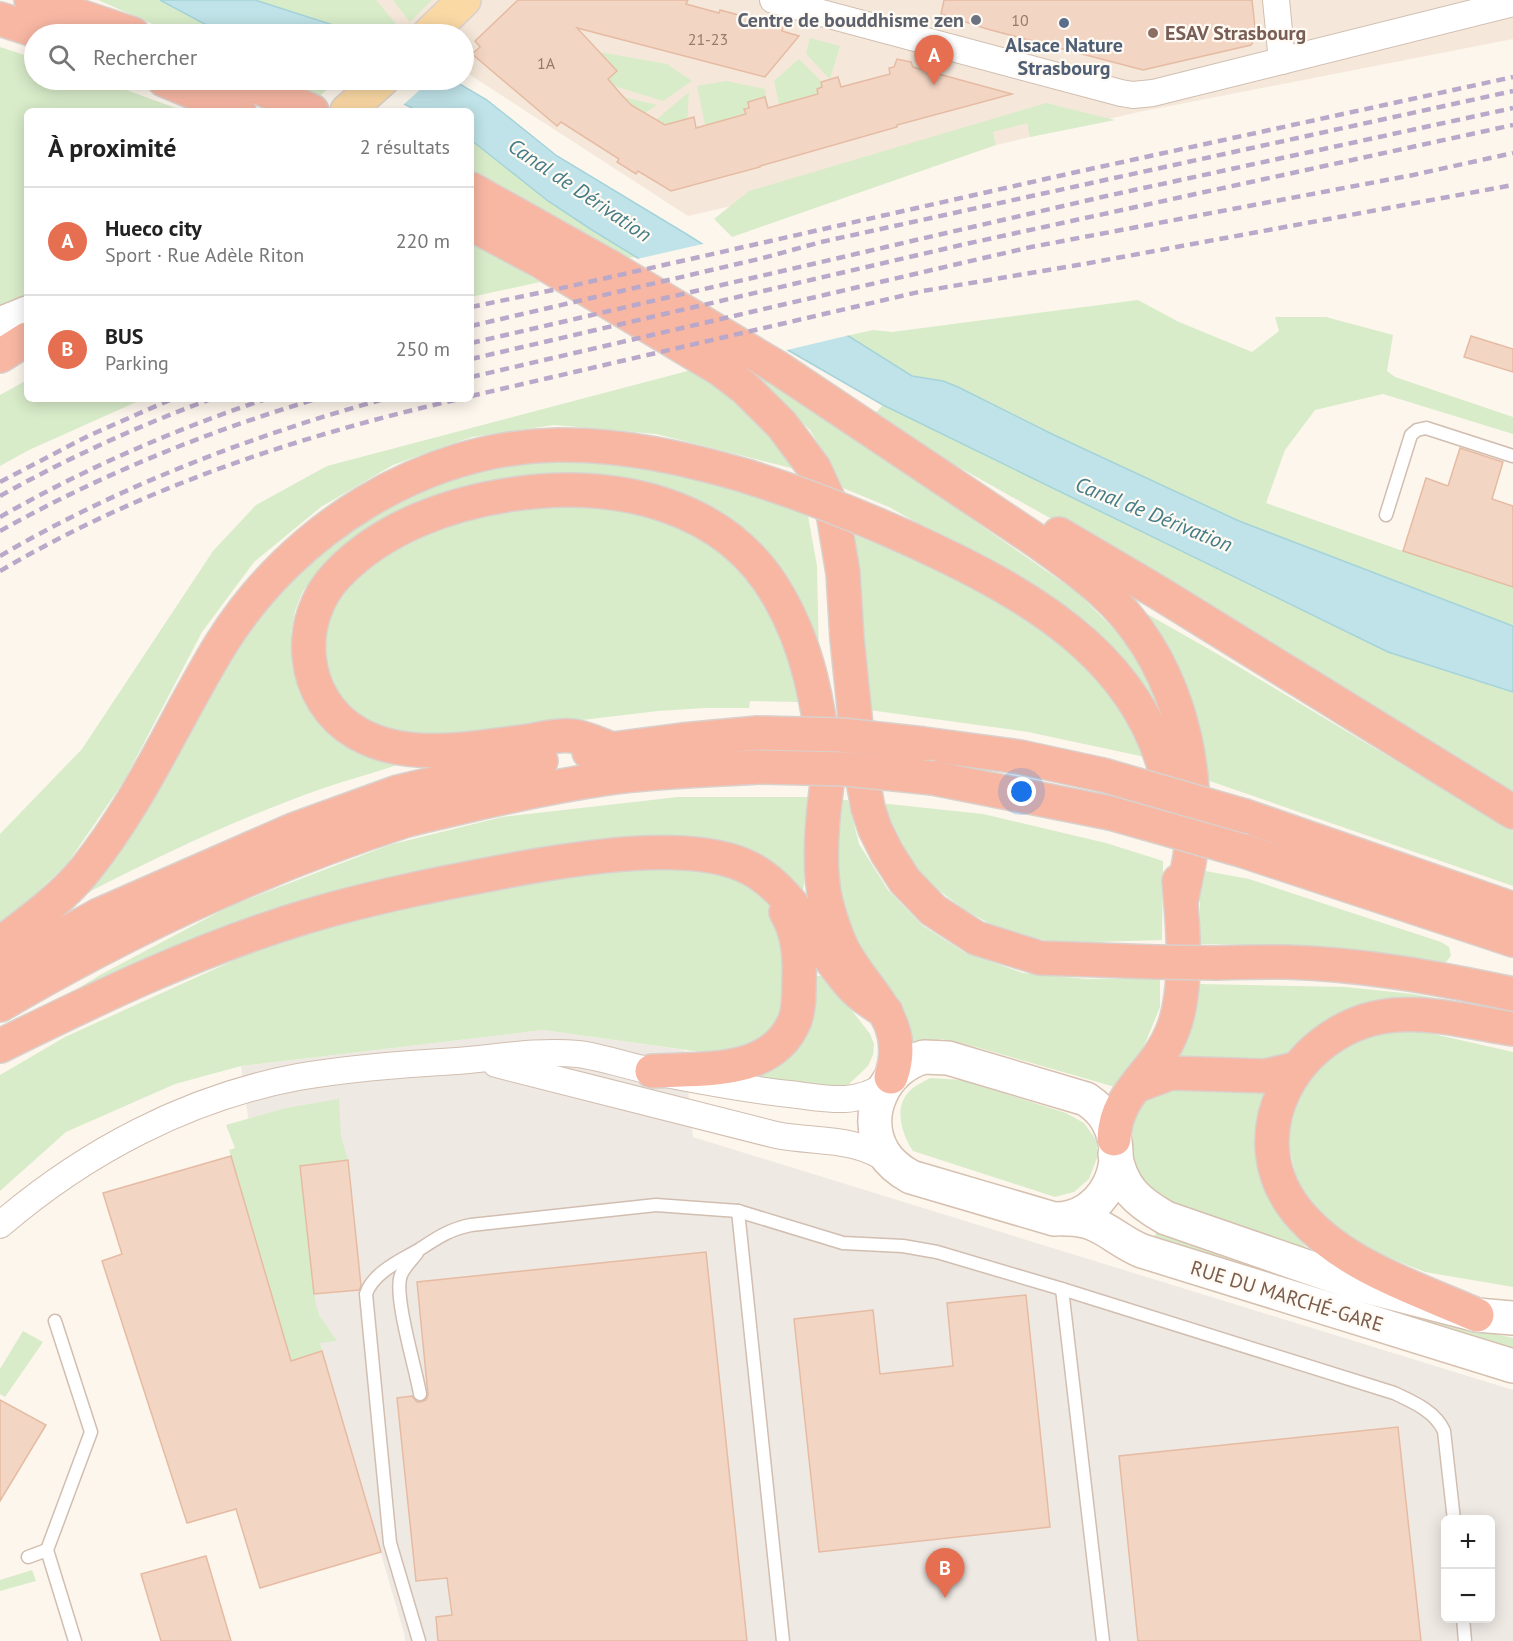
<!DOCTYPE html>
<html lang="fr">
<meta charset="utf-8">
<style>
body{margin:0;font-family:"PT Sans",sans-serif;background:#f2f2f2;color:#222}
.controls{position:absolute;right:18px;bottom:18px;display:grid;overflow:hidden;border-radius:9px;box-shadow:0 3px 15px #0003}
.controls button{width:54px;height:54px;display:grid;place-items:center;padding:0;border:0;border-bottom:2px solid #e0e0e0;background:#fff;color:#222;font:30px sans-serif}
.you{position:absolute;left:1022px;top:792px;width:21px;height:21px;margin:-15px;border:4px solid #fff;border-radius:50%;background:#1a73e8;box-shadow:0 0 0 9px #1a73e833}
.badge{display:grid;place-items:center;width:39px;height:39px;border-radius:50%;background:#e76f51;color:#fff;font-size:20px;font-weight:700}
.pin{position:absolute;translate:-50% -50px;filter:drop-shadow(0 2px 3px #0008)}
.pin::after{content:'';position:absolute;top:32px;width:21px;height:18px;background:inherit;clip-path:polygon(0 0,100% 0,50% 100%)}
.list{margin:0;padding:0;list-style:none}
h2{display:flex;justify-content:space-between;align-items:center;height:78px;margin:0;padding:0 24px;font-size:26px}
h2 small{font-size:20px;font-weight:400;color:#767676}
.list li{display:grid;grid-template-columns:39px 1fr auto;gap:18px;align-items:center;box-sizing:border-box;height:108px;padding:0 24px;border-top:2px solid #e0e0e0}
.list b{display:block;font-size:22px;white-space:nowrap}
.list p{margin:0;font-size:20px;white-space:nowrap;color:#767676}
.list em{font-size:20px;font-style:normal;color:#767676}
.icon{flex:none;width:33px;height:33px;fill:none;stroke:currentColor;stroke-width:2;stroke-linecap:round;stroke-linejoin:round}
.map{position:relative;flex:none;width:1513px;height:1641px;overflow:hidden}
.search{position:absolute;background:#fff;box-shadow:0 3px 15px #0003;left:24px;top:24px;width:450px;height:66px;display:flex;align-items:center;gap:15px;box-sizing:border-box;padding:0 21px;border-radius:33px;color:#767676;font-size:22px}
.panel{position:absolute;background:#fff;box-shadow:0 3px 15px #0003;left:24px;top:108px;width:450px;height:294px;border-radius:9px}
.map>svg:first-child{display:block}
.residential{fill:#f5e8da}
.industrial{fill:#efe9e4;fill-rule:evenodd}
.green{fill:#d8ecc9}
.water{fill:#bfe3e8;stroke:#a5d3da;stroke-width:1.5}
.pier{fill:#fdf6ec}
.building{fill:#f3d5c3;stroke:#e6bba3;stroke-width:1.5}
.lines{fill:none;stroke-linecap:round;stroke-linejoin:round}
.lane-casing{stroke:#d1beb0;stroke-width:15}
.street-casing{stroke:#d1beb0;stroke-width:28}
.secondary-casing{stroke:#d6c0b0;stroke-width:36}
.primary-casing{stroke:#dad1cd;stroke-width:36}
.highway-casing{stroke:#dad1cd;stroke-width:36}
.lane{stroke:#fff;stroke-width:12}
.street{stroke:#fff;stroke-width:26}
.secondary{stroke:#fff;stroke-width:33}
.primary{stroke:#fbd9a5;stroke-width:33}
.highway{stroke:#f7b7a3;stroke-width:33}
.rail{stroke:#b9a8c9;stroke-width:4.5;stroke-dasharray:9 6;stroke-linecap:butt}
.highway-bridge-casing{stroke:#dad1cd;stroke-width:36;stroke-linecap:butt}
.highway-bridge{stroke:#f7b7a3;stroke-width:33}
.worship-dot{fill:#6b7280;stroke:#fffaf3;stroke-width:2}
.service-dot{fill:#5c6f8a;stroke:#fffaf3;stroke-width:2}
.education-dot{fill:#8d6e63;stroke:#fffaf3;stroke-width:2}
.labels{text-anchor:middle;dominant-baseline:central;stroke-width:4.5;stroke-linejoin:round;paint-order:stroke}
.number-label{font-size:16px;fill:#987a6a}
.worship-label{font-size:20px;font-weight:bold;fill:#5b616d;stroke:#fffaf3;text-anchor:end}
.education-label{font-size:20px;font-weight:bold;fill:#785e54;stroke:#fffaf3;text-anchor:start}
.service-label{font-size:20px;font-weight:bold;fill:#4e5e75;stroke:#fffaf3}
.street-label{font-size:20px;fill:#7a5c4d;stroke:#fffaf3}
.water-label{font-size:21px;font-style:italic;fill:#437c86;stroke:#fffaf3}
</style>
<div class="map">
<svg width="1513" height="1641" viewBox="0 0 1513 1641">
<rect width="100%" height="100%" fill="#fdf6ec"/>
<polygon class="residential" points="354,0 1513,0 1513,39 1139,112 688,216 464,71 464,34 408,34"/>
<path class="industrial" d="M543 1030 684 1050 693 1137 1513 1390V1641H405L404 1633 322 1351 248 1117 241 1066ZM1446 1520H1490V1618H1446Z"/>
<g class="green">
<polygon points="98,0 160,0 214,29 230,34 175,34"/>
<polygon points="255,0 376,0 396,24 385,34 361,34"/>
<polygon points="393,0 432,0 410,22"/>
<polygon points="810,38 840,46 830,79 806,54"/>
<polygon points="0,47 34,58 34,80 99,80 184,111 27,111 27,294 0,305"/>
<polygon points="599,52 667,64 692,81 663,101 614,86 596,66"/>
<polygon points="799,59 821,81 822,87 817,89 818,94 779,105 774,81"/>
<polygon points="278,80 337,80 319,97"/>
<polygon points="726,81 765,89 768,108 758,105 745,109 746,114 705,125 697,86"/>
<polygon points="689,92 687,125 673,129 656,120"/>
<polygon points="624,97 657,105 645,113 631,105"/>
<polygon points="1046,103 1115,120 1030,137 1027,123 993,132 996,145 732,237 714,219 749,191"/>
<polygon points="471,140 548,201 638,257 623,258 508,191 471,172"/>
<polygon points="471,240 540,282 471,297"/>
<polygon points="1138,300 1179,322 1252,352 1279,331 1275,317 1326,317 1393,335 1387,371 1395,377 1513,417 1513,434 1383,394 1315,410 1285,450 1266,503 1403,551 1513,587 1513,626 1239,521 1054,435 958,387 943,381 912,376 846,336 873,330 892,332"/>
<polygon points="736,366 752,369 933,492 1078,593 1121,636 1152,678 1173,757 1025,584 889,507 843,488 810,430 770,392"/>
<path d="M695 369C735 401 766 426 795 469L656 434 554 425 472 437 393 465 321 507 254 562 202 632 124 781 67 864 0 928V834L82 749 213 551 256 505 327 466Z"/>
<polygon points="27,380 27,399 143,399 29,450 0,466 0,395"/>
<polygon points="883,405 1388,652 1513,692 1513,794 1066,527 871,418"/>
<path d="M557 450 651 463 807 510 817 566 819 660 786 587 605 478 335 555 315 575 302 593 295 611 291 633V656L295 678 304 698 317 718 400 764C374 773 347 780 321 789 236 819 154 858 74 900L241 623 393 492Z"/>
<polygon points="558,501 658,514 721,549 765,597 799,674 799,702 750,701 749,708 705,708 658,711 439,737 380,732 333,696 318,638 351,577 436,525"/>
<polygon points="855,535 963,579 1054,630 1099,673 1128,716 1145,757 1028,732 869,710"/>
<polygon points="1133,606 1214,652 1513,831 1513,886 1201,778 1198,718 1180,671"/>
<polygon points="678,797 811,797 808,864 802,894 779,870 561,850 29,1018 100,975 230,906 389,845 502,817"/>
<polygon points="838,800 848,800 859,844 888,890 922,925 964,952 1023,973 1087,979 1160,978 1160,1007 1144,1046 1115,1087 976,1047 942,1039 910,1047 904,1011 868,962 845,921 833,873"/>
<polygon points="879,803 983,814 1106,843 1163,861 1162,940 1057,943 1001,930 965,910 925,880 898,845"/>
<polygon points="691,864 751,883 775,907 789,936 787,1013 773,1035 729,1056 543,1030 241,1066 175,1084 66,1132 0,1191 0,1075 65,1037 274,942 469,892 604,866"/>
<polygon points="1200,870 1249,879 1441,942 1449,947 1451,956 1446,962 1436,962 1248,945 1200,944"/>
<polygon points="816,976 821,976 830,982 870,1034 874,1044 873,1055 868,1066 848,1085 837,1088 779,1084 750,1076"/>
<polygon points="1199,984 1345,987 1413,994 1513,1012 1513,1019 1469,1010 1288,1055 1269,1066 1175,1062 1192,1021"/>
<polygon points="1416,1030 1513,1052 1513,1287 1425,1272 1351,1243 1319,1216 1296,1178 1287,1134 1297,1094 1325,1059 1367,1034"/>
<path d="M930 1078 962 1080 1066 1113 1084 1123 1097 1141V1158L1089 1179 1074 1192 1055 1197 913 1151C901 1133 892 1104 913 1088 918 1084 925 1081 930 1078Z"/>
<polygon points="1267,1086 1278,1210 1292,1231 1306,1247 1306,1251 1168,1203 1140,1180 1134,1167 1132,1126 1135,1109 1158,1088"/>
<polygon points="339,1099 341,1136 348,1160 300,1166 316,1305 319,1315 337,1341 320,1343 322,1351 291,1361 229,1150 235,1148 226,1125 286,1108"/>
<polygon points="1157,1226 1334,1294 1389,1311 1513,1338 1513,1350 1149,1241 1156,1234"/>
<polygon points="23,1331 43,1342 5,1397 0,1394 0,1369"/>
<polygon points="32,1570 36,1581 0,1591 0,1580"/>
</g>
<g class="water">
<polygon points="160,0 255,0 361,34 230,34 214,29"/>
<polygon points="356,80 453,80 487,100 557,156 688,235 912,376 943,381 958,387 1054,435 1239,521 1513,626 1513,692 1388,652 883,405 786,349 592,230 548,201 471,140 471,111 418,111"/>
</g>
<g class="pier">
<polygon points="353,80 431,80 402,106 355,82"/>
<polygon points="707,243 850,335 783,351 637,259"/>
</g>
<g class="building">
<polygon points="518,0 688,0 686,4 719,13 720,10 783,27 782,31 799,36 765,77 577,28 617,71 608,79 619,92 631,105 665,125 694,117 696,128 746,114 744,109 749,108 748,102 765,97 768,108 818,94 817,89 822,87 821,82 838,77 841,87 890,74 889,68 894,67 897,59 911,62 913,67 1012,94 897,125 897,127 760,166 760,167 671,191 638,171 636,174 617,162 619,159 561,122 557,126 472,54 480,47 475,41"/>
<polygon points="944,0 1252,0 1256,37 1251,45 1143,70 987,29 941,14"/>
<polygon points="1471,336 1513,349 1513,372 1464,357"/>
<polygon points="1460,448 1503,462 1492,499 1513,506 1513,587 1403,551 1426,478 1448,486"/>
<polygon points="231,1156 291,1361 322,1351 381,1552 260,1588 236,1509 187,1523 102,1261 122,1254 103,1193"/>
<polygon points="348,1160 361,1286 359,1290 314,1294 300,1166"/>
<polygon points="706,1252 747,1641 438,1641 436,1617 452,1615 447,1578 416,1581 397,1398 412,1396 417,1402 421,1402 426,1400 428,1395 417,1282"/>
<polygon points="1026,1295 1050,1527 819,1552 794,1319 873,1310 880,1374 953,1366 947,1303"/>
<polygon points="0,1400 46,1425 0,1501"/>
<polygon points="1398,1427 1421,1641 1138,1641 1119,1456"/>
<polygon points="206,1556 231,1641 161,1641 141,1574"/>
</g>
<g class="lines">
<defs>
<g id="lane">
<polyline points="1386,515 1411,435 1417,430 1426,428 1513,456"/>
<polyline points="738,1211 783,1641"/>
<path d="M417 1253C412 1260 404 1267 401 1275 393 1295 416 1369 420 1394"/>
<polyline points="1062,1289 1103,1641"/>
<polyline points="55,1321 91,1432 47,1550 75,1641"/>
<polyline points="28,1557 47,1550"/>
<polyline points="1463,1618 1465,1641"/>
<path d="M419 1641 390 1543 366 1294C373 1272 402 1260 420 1249 437 1238 450 1229 471 1225L656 1205 738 1211 843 1243 903 1246 937 1252 1062 1289 1394 1393C1413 1402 1435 1411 1444 1431L1454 1520"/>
</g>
<g id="street">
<polyline points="773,0 1121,93 1133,95 1153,93 1513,3"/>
<polyline points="1276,0 1282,61"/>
<path d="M496 1064 776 1135C817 1143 854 1136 891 1162"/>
<path d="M0 1225C85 1152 187 1098 298 1077 351 1068 403 1064 457 1061 496 1058 538 1050 578 1054 602 1057 627 1066 651 1071 696 1080 743 1089 789 1094 808 1096 827 1100 845 1099 860 1098 873 1094 885 1085"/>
</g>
<g id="secondary">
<polyline points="0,324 27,313"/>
<path d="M924 1057 948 1058 1086 1099C1095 1105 1103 1112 1108 1122 1131 1164 1103 1220 1054 1219L911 1177C900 1171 890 1163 883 1152 862 1115 884 1068 924 1057Z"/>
<path d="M1115 1154C1122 1188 1136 1201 1166 1218L1357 1284 1477 1315 1513 1318"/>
<path d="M1066 1219C1100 1218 1113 1239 1142 1251L1513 1366"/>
</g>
<g id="primary">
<polyline points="429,34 464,0"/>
<polyline points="347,111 382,80"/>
</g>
<g id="highway">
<polyline points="31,0 133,34"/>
<polyline points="0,19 46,34"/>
<polyline points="164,80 239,111"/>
<polyline points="242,80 312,111"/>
<path d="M471 189 610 267 778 368 1034 539C1057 555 1081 572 1102 591 1174 656 1200 755 1191 849 1189 867 1184 885 1181 903"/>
<polyline points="471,224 542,262 720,369 746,389 782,425 814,468 832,507 843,573 847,639 860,764 868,808 875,829 887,853 905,881 933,910 976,938 1040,958 1156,962"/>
<polyline points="0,356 27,339"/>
<polyline points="1059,534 1159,593 1513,812"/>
<path d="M912 540C1036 597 1160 666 1174 818"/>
<path d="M833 742C826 788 815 858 826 902 830 917 836 936 843 950 866 994 911 1021 891 1077"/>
<polyline points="924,744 1020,757 1103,775"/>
<path d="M609 748C598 744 584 737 572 736 559 734 541 739 528 741 474 748 406 762 357 733 300 700 293 620 338 574 383 527 450 503 514 494 613 480 726 502 779 597 808 647 819 706 825 763"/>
<polyline points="589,752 682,740 758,733"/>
<polyline points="933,778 1110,813"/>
<polyline points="1245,816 1513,909"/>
<polyline points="1244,851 1513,940"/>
<path d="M0 944C30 921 61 899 85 870 141 801 175 719 221 644 292 530 422 447 558 445 622 444 684 458 746 476"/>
<path d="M1217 963C1240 962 1263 962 1286 962 1362 964 1438 978 1513 994"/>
<polyline points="0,970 99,915 293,830 398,792 496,769 541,761"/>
<path d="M0 1005C126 931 265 866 404 821 424 815 446 811 466 806 513 795 561 785 609 778 658 771 708 770 758 767"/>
<path d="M0 1046C99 997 199 949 305 917 378 895 453 881 528 867 586 857 687 841 743 865 793 886 816 947 851 985 860 996 874 1004 886 1012"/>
<path d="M652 1071C701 1068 773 1076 795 1020 799 1009 799 995 799 983 800 958 799 934 786 912"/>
<polyline points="1136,1086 1171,1073 1265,1076 1295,1069"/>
<path d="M1114 1139C1115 1092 1156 1073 1172 1032 1189 992 1183 924 1179 881"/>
<path d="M1477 1315C1418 1289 1347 1267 1303 1218 1230 1139 1296 1023 1395 1015 1434 1012 1475 1023 1513 1029"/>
</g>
</defs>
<use href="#lane" class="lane-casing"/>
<use href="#street" class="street-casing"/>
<use href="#secondary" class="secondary-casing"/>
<use href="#primary" class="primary-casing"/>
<use href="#highway" class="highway-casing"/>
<use href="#lane" class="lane"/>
<use href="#street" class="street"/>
<use href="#secondary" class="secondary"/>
<use href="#primary" class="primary"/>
<use href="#highway" class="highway"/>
<g class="rail">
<polyline points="471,307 553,290 1072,173 1513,77"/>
<polyline points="471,326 763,258 821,242 1513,91"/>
<polyline points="471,343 1102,197 1513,108"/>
<polyline points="471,359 961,245 1513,125"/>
<polyline points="471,377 1031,247 1413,175 1513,153"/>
<polyline points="471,396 923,291 1084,264 1513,185"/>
<polyline points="0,482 88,436 172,399"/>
<path d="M0 496C68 458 138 426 211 399"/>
<path d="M0 517C84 469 173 430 266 399"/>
<path d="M0 531C100 475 206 432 316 399"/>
<path d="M0 556C119 486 251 436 384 399"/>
<path d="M0 571C143 487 298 436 459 399"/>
</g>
<defs>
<g id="highway-bridge">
<path d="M746 476C803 494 857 515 912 540"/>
<polyline points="758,733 841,735 924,744"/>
<polyline points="758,767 846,769 933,778"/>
<polyline points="1103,775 1245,816"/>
<polyline points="1110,813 1244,851"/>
<polyline points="1156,962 1217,963"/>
</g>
</defs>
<use href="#highway-bridge" class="highway-bridge-casing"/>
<use href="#highway-bridge" class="highway-bridge"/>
</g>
<circle class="worship-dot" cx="976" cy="20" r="6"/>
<circle class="service-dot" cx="1064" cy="23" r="6"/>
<circle class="education-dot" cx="1153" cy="33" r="6"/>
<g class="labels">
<g class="number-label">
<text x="1020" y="20">10</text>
<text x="708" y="39">21-23</text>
<text x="546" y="63">1A</text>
</g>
<g class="worship-label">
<text x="964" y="20">Centre de bouddhisme zen</text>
</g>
<g class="education-label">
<text x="1165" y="33">ESAV Strasbourg</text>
</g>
<g class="service-label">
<text x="1064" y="45">Alsace Nature<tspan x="1064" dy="23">Strasbourg</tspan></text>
</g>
<g class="street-label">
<text transform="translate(1287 1296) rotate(17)">RUE DU MARCHÉ-GARE</text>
</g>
<g class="water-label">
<text transform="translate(580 190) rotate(34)">Canal de Dérivation</text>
<text transform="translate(1154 514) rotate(22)">Canal de Dérivation</text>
</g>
</g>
</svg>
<div class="controls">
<button>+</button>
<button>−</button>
</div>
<div class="you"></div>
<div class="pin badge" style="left:934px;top:85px">A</div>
<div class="pin badge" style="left:945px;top:1598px">B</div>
<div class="search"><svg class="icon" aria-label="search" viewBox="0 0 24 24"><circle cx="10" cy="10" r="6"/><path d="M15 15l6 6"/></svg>Rechercher</div>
<section class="panel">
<h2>À proximité<small>2 résultats</small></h2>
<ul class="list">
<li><span class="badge">A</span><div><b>Hueco city</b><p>Sport · Rue Adèle Riton</p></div><em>220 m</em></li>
<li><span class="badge">B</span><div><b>BUS</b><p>Parking</p></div><em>250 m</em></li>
</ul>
</section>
</div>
